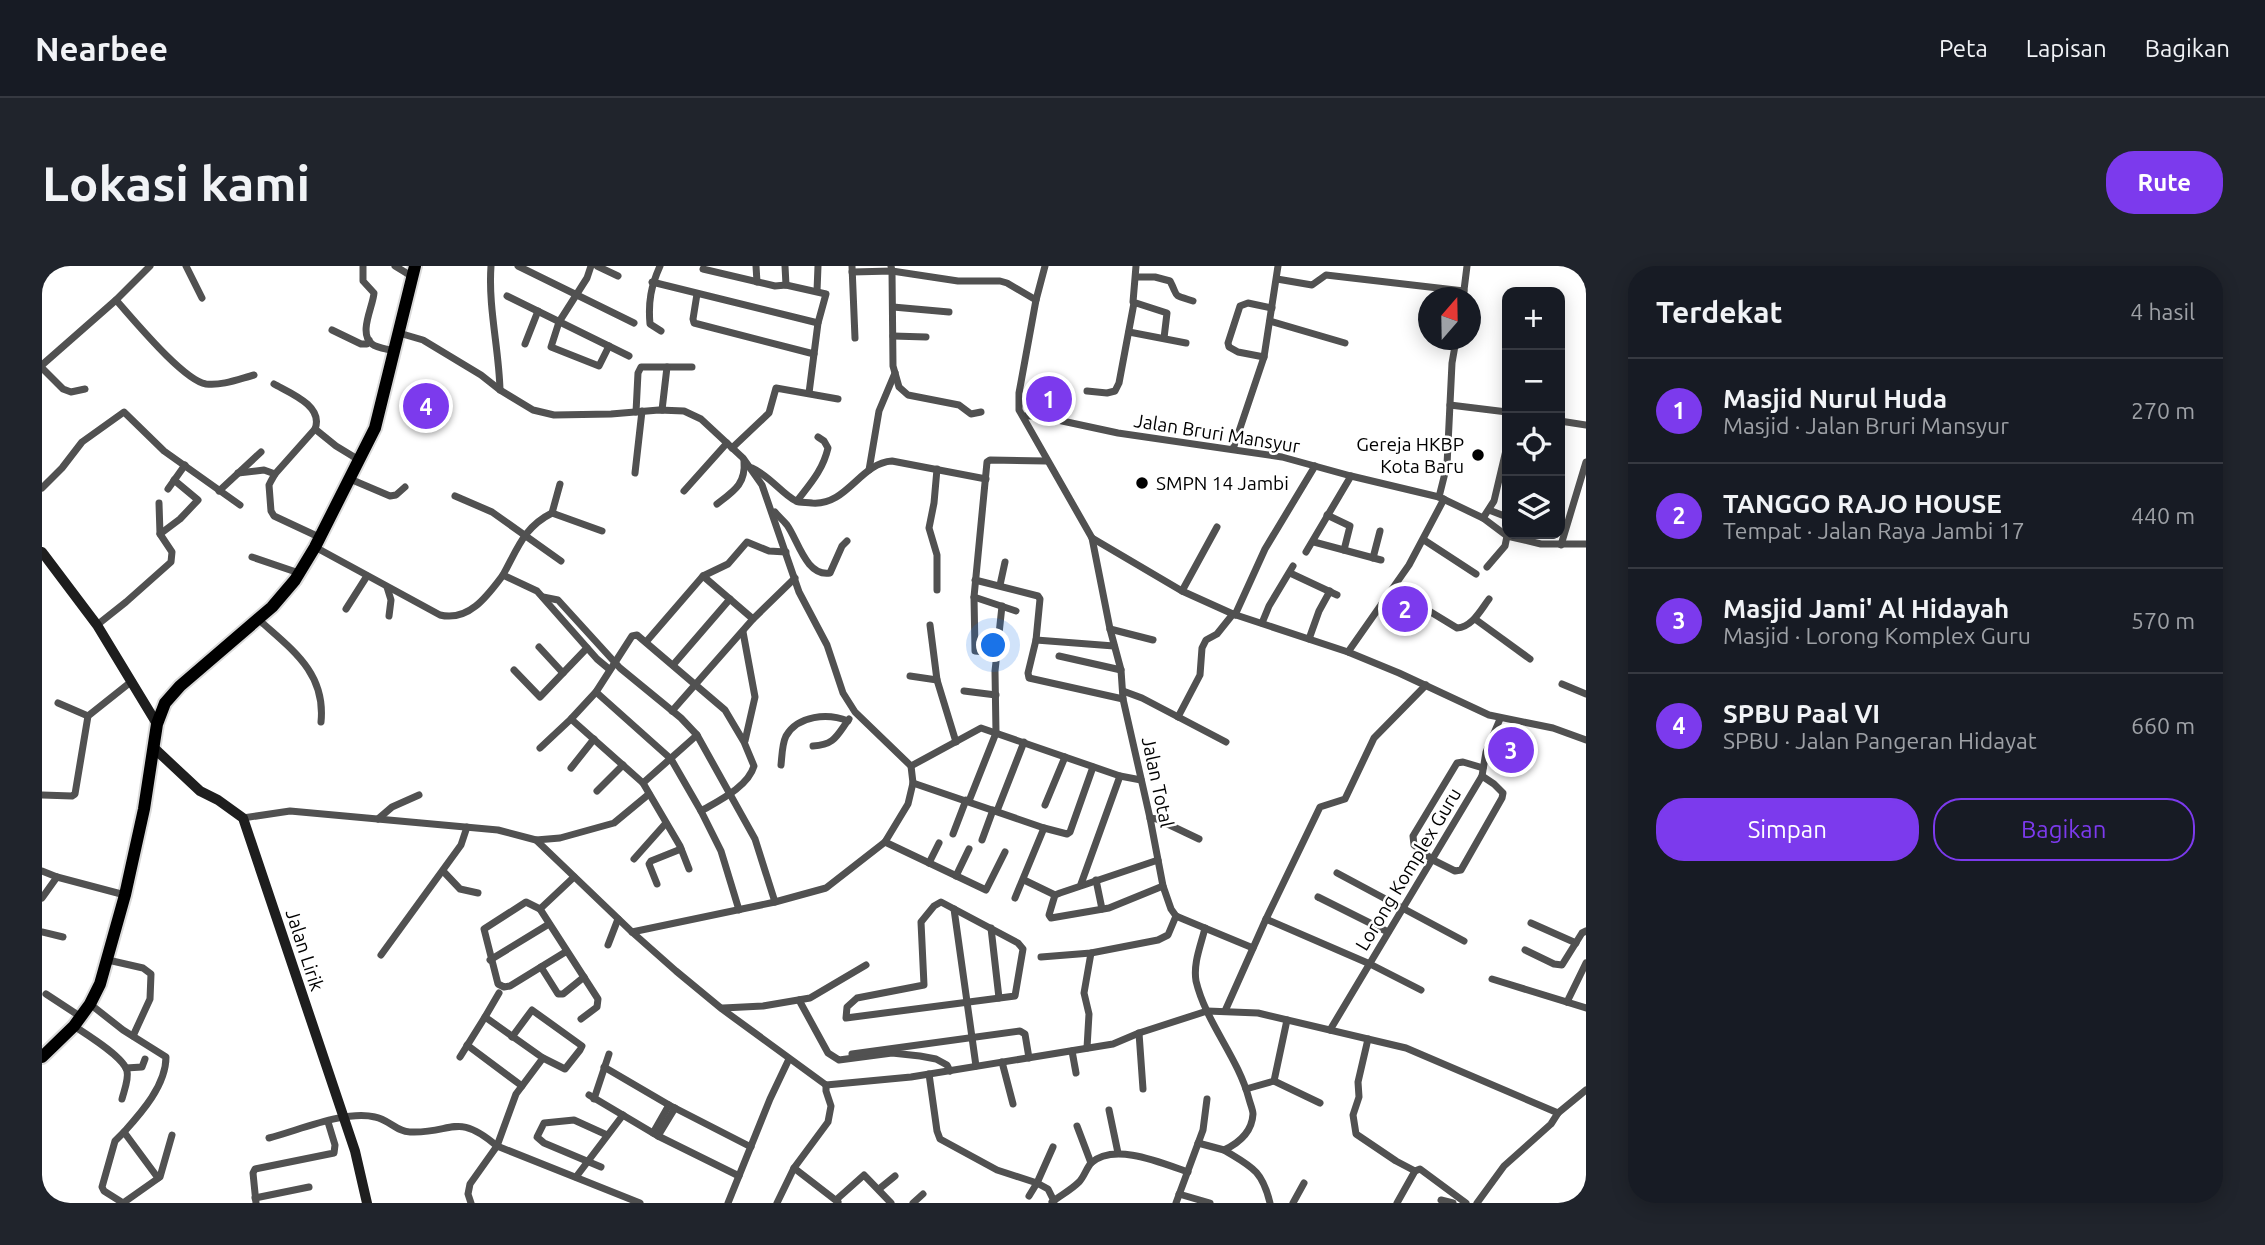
<!DOCTYPE html>
<html lang="id">
<meta charset="utf-8">
<style>
body{margin:0;font-family:Ubuntu,sans-serif;background:#20242c;color:#f1f3f6}
.controls{position:absolute;right:21px;top:21px;display:grid;overflow:hidden;border-radius:14px;box-shadow:0 4px 18px #0003}
.controls button{width:63px;height:63px;display:grid;place-items:center;padding:0;border:0;border-bottom:2px solid #363941;background:#171b24;color:#f1f3f6;font:35px sans-serif}
.compass{position:absolute;left:1376px;top:21px;width:63px;height:63px;border-radius:50%;background:#171b24;box-shadow:0 4px 18px #0003;rotate:20deg}
.you{position:absolute;left:952px;top:380px;width:24px;height:24px;margin:-18px;border:5px solid #fff;border-radius:50%;background:#1a73e8;box-shadow:0 0 0 10px #1a73e833}
.badge{display:grid;place-items:center;width:46px;height:46px;border-radius:50%;background:#7c3aed;color:#fff;font-size:23px;font-weight:700}
.pin{position:absolute;translate:-50% -50%;border:4px solid #fff;box-shadow:0 2px 7px #0006}
.list{margin:0;padding:0;list-style:none}
h2{display:flex;justify-content:space-between;align-items:center;height:91px;margin:0;padding:0 28px;font-size:30px}
h2 small{font-size:23px;font-weight:400;color:#9ea1a6}
.list li{display:grid;grid-template-columns:46px 1fr auto;gap:21px;align-items:center;box-sizing:border-box;height:105px;padding:0 28px;border-top:2px solid #363941}
.list b{display:block;font-size:26px;white-space:nowrap}
.list p{margin:0;font-size:23px;white-space:nowrap;color:#9ea1a6}
.list em{font-size:23px;font-style:normal;color:#9ea1a6}
.actions{display:flex;gap:14px;padding:21px 28px}
.actions a{flex:1;padding:16px 0;border:2px solid #7c3aed;border-radius:28px;text-align:center;font-size:24px;color:#7c3aed}
.actions .main{background:#7c3aed;color:#fff}
.icon{flex:none;width:38px;height:38px;fill:none;stroke:currentColor;stroke-width:2;stroke-linecap:round;stroke-linejoin:round}
.map{position:relative;flex:none;width:1544px;height:937px;overflow:hidden;border-radius:28px}
header{display:flex;align-items:center;gap:42px;box-sizing:border-box;height:98px;padding:0 35px;background:#171b24;border-bottom:2px solid #363941}
header strong{font-size:33px}
nav{display:flex;gap:38px;margin-inline-start:auto;font-size:24px}
.intro{display:flex;align-items:center;justify-content:space-between;box-sizing:border-box;height:168px;padding:0 42px}
h1{margin:0;font-size:49px}
.button{padding:18px 32px;border-radius:28px;background:#7c3aed;color:#fff;font-size:24px;font-weight:700}
main{display:flex;gap:42px;padding:0 42px}
aside{flex:1;background:#171b24;border-radius:28px;box-shadow:0 4px 18px #0003}
.map>svg:first-child{display:block}
.lines{fill:none;stroke-linecap:round;stroke-linejoin:round}
.highway-casing{stroke:#dbdbdb;stroke-width:16}
.street{stroke:#515151;stroke-width:7}
.secondary{stroke:#1e1e1e;stroke-width:10}
.highway{stroke:#000;stroke-width:12}
.poi-dot{fill:#000;stroke:#fff;stroke-width:2.5}
.labels{text-anchor:middle;dominant-baseline:central;stroke-width:5;stroke-linejoin:round;paint-order:stroke}
.street-label{font-size:19px;fill:#000;stroke:#fff}
.poi-label{font-size:19px;fill:#000;stroke:#fff;text-anchor:end}
</style>
<header>
<strong>Nearbee</strong>
<nav><a>Peta</a><a>Lapisan</a><a>Bagikan</a></nav>
</header>
<div class="intro"><h1>Lokasi kami</h1><a class="button">Rute</a></div>
<main>
<div class="map">
<svg width="1544" height="937" viewBox="0 0 1544 937">
<rect width="100%" height="100%" fill="#fff"/>
<g class="lines">
<defs>
<polyline id="highway" points="0,791 32,760 48,738 58,718 83,629 102,543 115,458 123,437 138,420 230,341 253,314 273,281 333,162 373,0"/>
</defs>
<use href="#highway" class="highway-casing"/>
<g class="street">
<polyline points="144,0 160,32"/>
<path d="M321 0V15L332 27C331 41 316 67 330 78 335 82 345 83 352 85"/>
<polyline points="353,0 371,11"/>
<path d="M449 0C446 41 457 83 458 124"/>
<polyline points="476,0 592,57"/>
<polyline points="549,0 545,12 517,56 509,81 557,100 567,80"/>
<polyline points="555,0 576,10"/>
<path d="M618 0C609 20 606 36 608 58L619 65"/>
<polyline points="714,0 715,16"/>
<polyline points="743,0 744,19"/>
<polyline points="810,0 813,72"/>
<polyline points="849,0 850,5 916,15 958,15 965,17 994,34"/>
<polyline points="1003,0 994,34 977,127 977,144 1050,272 1140,325 1191,348 1306,386 1357,407 1447,449 1511,462 1544,474"/>
<polyline points="1094,0 1091,36 1125,47 1122,72"/>
<polyline points="661,3 733,20 744,19 784,28 776,57 767,127"/>
<polyline points="810,6 850,5 851,100 857,121 866,129 917,139 929,148 939,146"/>
<path d="M1095 11H1113L1128 15C1137 32 1129 28 1151 35"/>
<polyline points="1235,13 1270,19 1284,9 1422,25"/>
<polyline points="610,16 776,57"/>
<polyline points="775,25 776,0"/>
<polyline points="655,28 651,53 652,57 772,88"/>
<polyline points="465,30 587,90"/>
<polyline points="1421,32 1425,0"/>
<path d="M74 34C92 54 141 114 164 118 180 120 197 113 212 109"/>
<polyline points="851,41 907,46"/>
<polyline points="1228,55 1303,77"/>
<polyline points="290,64 319,78 325,78 327,74"/>
<polyline points="1087,66 1144,77"/>
<polyline points="357,67 381,74 439,109 458,124 491,144 512,149 569,148 617,144 642,145 659,153 701,192 720,219 757,326 785,379 801,427 813,446 869,500 871,517 866,538 843,576 784,622 733,636 590,666"/>
<polyline points="851,70 884,71"/>
<polyline points="483,78 496,45"/>
<polyline points="1222,91 1196,86 1187,81 1186,77 1198,40 1206,37 1230,42"/>
<polyline points="0,99 74,34 108,0"/>
<polyline points="0,102 21,123 29,126 43,123"/>
<path d="M232 118C248 127 282 140 273 163L233 208 229 215 227 219 229 245 232 250 277 271"/>
<polyline points="1045,125 1065,127 1073,125 1077,117 1092,37"/>
<polyline points="1408,139 1465,146"/>
<polyline points="620,144 625,101 650,101"/>
<polyline points="594,146 596,107 599,101 625,101"/>
<polyline points="982,150 997,150 1076,167 1240,191 1309,210 1397,231 1441,252 1465,270 1499,278 1544,278"/>
<polyline points="1518,155 1544,159"/>
<polyline points="273,163 294,180 317,194"/>
<polyline points="690,182 727,147 734,122 796,133"/>
<polyline points="1191,183 1222,91 1236,0"/>
<path d="M710 202C728 210 739 227 754 235 758 237 765 236 770 237 805 240 818 197 850 195L944 213"/>
<polyline points="895,203 892,237 887,262 895,289 895,324"/>
<polyline points="827,204 837,145 853,107"/>
<polyline points="196,207 222,204 233,208"/>
<polyline points="593,207 600,145"/>
<polyline points="308,213 348,230 354,229 363,221"/>
<polyline points="0,222 20,202 40,176 82,146 122,185 198,239"/>
<polyline points="126,223 143,199"/>
<polyline points="177,225 219,186"/>
<polyline points="642,225 685,177"/>
<polyline points="413,230 450,246 519,295"/>
<polyline points="1397,231 1405,199 1410,97 1414,74"/>
<path d="M755 235C768 218 781 204 786 182L782 175 776 171"/>
<path d="M675 238C692 225 704 218 702 195"/>
<polyline points="1447,244 1465,251"/>
<path d="M733 246C736 250 741 254 745 259 756 274 764 311 788 307L800 280 805 275"/>
<polyline points="510,247 560,265"/>
<polyline points="1285,249 1308,260 1302,284"/>
<polyline points="1441,252 1452,235 1465,180"/>
<polyline points="118,268 138,253 156,234 132,214"/>
<polyline points="1050,272 1068,363 1079,404 1081,433 1108,552 1121,620 1129,643 1134,650 1141,653 1211,682"/>
<polyline points="1382,274 1434,308"/>
<polyline points="1272,276 1339,294"/>
<polyline points="1519,279 1544,196"/>
<path d="M273 281 398 349C427 356 446 329 461 309L495 325 555 393 567 403"/>
<polyline points="1264,286 1309,210"/>
<polyline points="210,291 257,307"/>
<polyline points="1331,292 1338,265"/>
<polyline points="1445,301 1463,280 1465,270"/>
<polyline points="1248,307 1295,329"/>
<path d="M461 309C476 282 482 261 510 247L518 218"/>
<polyline points="661,310 711,353"/>
<polyline points="933,314 996,330 998,333 994,374 986,407 987,412 1081,433"/>
<polyline points="958,319 963,296"/>
<polyline points="345,321 349,334 347,350"/>
<path d="M1351 323 1415 362C1430 361 1438 345 1447 333"/>
<polyline points="1140,325 1175,261"/>
<polyline points="501,331 516,334 578,402 639,452 655,469 713,573 733,636"/>
<polyline points="932,331 974,345"/>
<polyline points="304,343 325,310"/>
<polyline points="1193,349 1223,283 1273,200"/>
<path d="M216 353C249 383 284 406 279 456"/>
<polyline points="1433,353 1488,393"/>
<polyline points="1220,357 1227,340 1251,300"/>
<polyline points="55,359 84,336 129,296 130,286 118,268 117,237"/>
<polyline points="888,359 895,414 914,476"/>
<polyline points="1068,363 1111,374"/>
<polyline points="701,366 713,431 703,475"/>
<polyline points="1267,373 1277,345 1288,325"/>
<polyline points="994,374 1072,380"/>
<polyline points="604,376 661,310 686,298 705,276 727,285 744,286"/>
<polyline points="497,381 521,407"/>
<polyline points="1306,386 1367,299 1402,233"/>
<polyline points="955,387 933,385 932,331 945,196 948,194 1004,195"/>
<polyline points="1017,390 1079,404"/>
<polyline points="631,399 688,333"/>
<polyline points="472,404 498,431 545,382"/>
<polyline points="868,410 895,414"/>
<polyline points="1520,418 1544,428"/>
<polyline points="922,425 954,429"/>
<polyline points="1081,425 1100,432 1184,476"/>
<polyline points="554,426 629,493 659,545 679,585 697,644"/>
<polyline points="16,437 46,450"/>
<polyline points="630,445 711,353 753,312"/>
<polyline points="1136,451 1158,409 1160,382 1164,374 1175,368 1191,348"/>
<polyline points="529,453 601,517 638,580 647,603"/>
<path d="M771 480C793 479 795 469 807 453"/>
<path d="M498 482 529 453 554 426 590 370 595 369 683 444 702 476 712 500C706 521 676 535 659 545"/>
<path d="M739 499C740 490 740 478 744 470 756 449 786 447 806 455"/>
<polyline points="869,500 939,462 1078,510 1099,514"/>
<polyline points="529,502 552,473"/>
<polyline points="1440,510 1452,518 1461,527 1460,532 1419,604 1413,605 1391,594 1372,579 1371,570 1415,497 1421,496 1441,502"/>
<polyline points="601,517 655,469"/>
<polyline points="871,517 1002,562 1025,568 1028,566 1051,501"/>
<polyline points="555,525 581,499"/>
<polyline points="0,529 30,530 33,528 46,450 90,415"/>
<polyline points="927,535 954,467 953,405 960,340"/>
<polyline points="1003,539 1023,491"/>
<polyline points="955,545 982,476"/>
<polyline points="201,552 248,545 456,564 494,574 590,666 634,705 680,743 784,819 869,811 1071,778 1097,767 1165,745 1216,747 1364,782 1516,847"/>
<polyline points="1108,552 1115,553 1157,573"/>
<polyline points="336,553 350,541 377,529"/>
<polyline points="911,568 924,534"/>
<polyline points="494,574 518,572 572,557 607,528"/>
<polyline points="940,574 951,544"/>
<polyline points="843,576 944,624 963,586"/>
<polyline points="592,593 624,557"/>
<polyline points="1116,594 1018,627 1013,629 1007,649 1009,652 1067,642 1121,620"/>
<polyline points="887,597 897,577"/>
<polyline points="0,605 15,611 83,629"/>
<polyline points="401,605 418,623 436,627"/>
<polyline points="1295,607 1422,675"/>
<polyline points="914,610 927,583"/>
<polyline points="982,614 1013,629"/>
<polyline points="1054,614 1060,643"/>
<polyline points="615,618 607,598 609,595 639,583"/>
<polyline points="1039,618 1078,510"/>
<polyline points="1276,631 1346,666"/>
<polyline points="0,632 15,611"/>
<polyline points="973,632 1002,562"/>
<polygon points="899,636 976,677 981,683 973,730 804,752 805,741 815,732 882,719 879,656 892,640"/>
<polyline points="498,643 532,611"/>
<polyline points="912,643 934,800"/>
<polyline points="1224,653 1328,698 1379,724"/>
<polyline points="1489,657 1534,677"/>
<polyline points="949,662 957,732"/>
<polyline points="0,666 21,671"/>
<polyline points="566,679 576,653"/>
<polyline points="1483,684 1512,698 1520,699 1540,667 1544,665"/>
<polyline points="525,685 468,720 462,721 456,718 442,663 484,636 498,643 556,733 555,741 539,753"/>
<polyline points="339,689 419,579 425,561"/>
<polyline points="999,691 1049,687 1116,674 1126,669 1134,650"/>
<polyline points="66,694 101,702 109,708 108,733 91,770"/>
<polyline points="448,694 507,658"/>
<polyline points="499,701 516,728 521,728 542,711"/>
<polyline points="1450,713 1544,742"/>
<polyline points="4,728 39,751"/>
<polyline points="757,734 786,787 797,794 850,787 878,790 894,793 905,799 908,805"/>
<polyline points="1525,736 1544,697"/>
<path d="M48 738 81 764 124 791C124 819 100 846 82 866"/>
<polyline points="681,742 721,740 768,732 824,699"/>
<polyline points="1183,745 1224,653 1278,541 1303,533 1332,472 1384,419"/>
<polyline points="443,751 457,727"/>
<path d="M32 760C44 768 82 791 85 805 87 813 82 825 80 833"/>
<polyline points="1288,764 1440,510 1444,486 1458,453"/>
<polyline points="1097,767 1101,823"/>
<polyline points="470,771 490,744 540,780 538,784 523,803 501,792"/>
<polyline points="1326,773 1316,816 1317,831 1311,849 1314,868 1354,895 1373,905"/>
<polyline points="425,779 480,820"/>
<polyline points="1045,782 1047,748 1042,727 1049,687"/>
<polyline points="1030,785 1034,807"/>
<polyline points="810,788 978,765 983,768 987,792"/>
<polyline points="418,791 443,751 501,792 474,828 455,880 428,918 426,928 429,937"/>
<polyline points="960,796 971,838"/>
<polyline points="562,801 627,839 709,881"/>
<polyline points="84,802 100,801 103,793"/>
<polyline points="887,808 895,865 898,873 955,904 995,917 1006,923 1012,935"/>
<polyline points="1232,815 1278,837"/>
<polyline points="1204,823 1232,815 1245,754"/>
<polyline points="547,829 616,870 697,910"/>
<polyline points="552,833 567,788"/>
<polyline points="1067,844 1076,887"/>
<polyline points="1035,860 1049,897"/>
<polyline points="611,867 627,839"/>
<polyline points="616,870 633,842"/>
<path d="M227 872C258 864 303 844 333 851 346 853 355 866 368 866 411 868 414 845 455 880L598 937"/>
<path d="M1156 877 1182 884C1197 877 1210 866 1211 848 1211 844 1208 837 1207 833 1196 791 1164 757 1154 715 1151 697 1159 679 1163 662"/>
<path d="M1182 884C1210 901 1220 904 1228 937"/>
<polyline points="559,901 502,877 495,871 502,857 532,854 565,869"/>
<polyline points="752,902 796,936"/>
<polyline points="534,911 581,849"/>
<polyline points="837,923 853,910"/>
<polyline points="1137,928 1168,937"/>
<polyline points="987,930 995,917 1011,881"/>
<polyline points="213,932 267,921"/>
<polyline points="794,934 822,909 849,937"/>
<polyline points="1399,934 1411,937"/>
<path d="M1010 936C1019 929 1029 924 1037 916 1042 911 1044 903 1049 897 1072 876 1120 897 1146 906"/>
<polyline points="81,937 62,925 60,921 73,875 82,866 116,912"/>
<polyline points="81,937 118,911 130,869"/>
<polyline points="214,937 211,907 213,903 292,887 293,879 286,856"/>
<polyline points="686,937 728,833 747,793"/>
<polyline points="735,937 752,902 786,856 789,840 784,825 784,819"/>
<polyline points="871,937 881,928"/>
<polyline points="1134,937 1161,864 1165,833"/>
<polyline points="1251,937 1262,917"/>
<polyline points="1355,937 1373,905 1378,903 1424,937"/>
<polyline points="1435,937 1462,900 1509,858 1516,847 1544,824"/>
</g>
<g class="secondary">
<polyline points="0,286 55,359 115,458"/>
<polyline points="112,482 158,525 176,534 201,552 313,885 325,937"/>
</g>
<use href="#highway" class="highway"/>
</g>
<g class="poi-dot">
<circle cx="1436" cy="189" r="7"/>
<circle cx="1100" cy="217" r="7"/>
</g>
<g class="labels">
<g class="street-label">
<text transform="translate(1175 167) rotate(9)">Jalan Bruri Mansyur</text>
<text transform="translate(1116 516) rotate(78)">Jalan Total</text>
<text transform="translate(1366 603) rotate(-59)">Lorong Komplex Guru</text>
<text transform="translate(263 684) rotate(72)">Jalan Lirik</text>
</g>
<g class="poi-label">
<text x="1422" y="178">Gereja HKBP<tspan x="1422" dy="22">Kota Baru</tspan></text>
<text x="1114" y="217" text-anchor="start">SMPN 14 Jambi</text>
</g>
</g>
</svg>
<div class="controls">
<button>+</button>
<button>−</button>
<button><svg class="icon" aria-label="locate" viewBox="0 0 24 24"><circle cx="12" cy="12" r="6"/><path d="M12 2v4M12 18v4M2 12h4M18 12h4"/></svg></button>
<button><svg class="icon" aria-label="layers" viewBox="0 0 24 24"><path d="M12 4l9 5-9 5-9-5zM3 14l9 5 9-5"/></svg></button>
</div>
<svg class="compass" viewBox="-18 -18 36 36"><path d="M0-13l5 13h-10z" fill="#e53935"/><path d="M0 13l5-13h-10z" fill="#9ea1a6"/></svg>
<div class="you"></div>
<div class="pin badge" style="left:1007px;top:133px">1</div>
<div class="pin badge" style="left:1363px;top:343px">2</div>
<div class="pin badge" style="left:1469px;top:484px">3</div>
<div class="pin badge" style="left:384px;top:140px">4</div>
</div>
<aside>
<h2>Terdekat<small>4 hasil</small></h2>
<ul class="list">
<li><span class="badge">1</span><div><b>Masjid Nurul Huda</b><p>Masjid · Jalan Bruri Mansyur</p></div><em>270 m</em></li>
<li><span class="badge">2</span><div><b>TANGGO RAJO HOUSE</b><p>Tempat · Jalan Raya Jambi 17</p></div><em>440 m</em></li>
<li><span class="badge">3</span><div><b>Masjid Jami' Al Hidayah</b><p>Masjid · Lorong Komplex Guru</p></div><em>570 m</em></li>
<li><span class="badge">4</span><div><b>SPBU Paal VI</b><p>SPBU · Jalan Pangeran Hidayat</p></div><em>660 m</em></li>
</ul>
<div class="actions"><a class="main">Simpan</a><a>Bagikan</a></div>
</aside>
</main>
